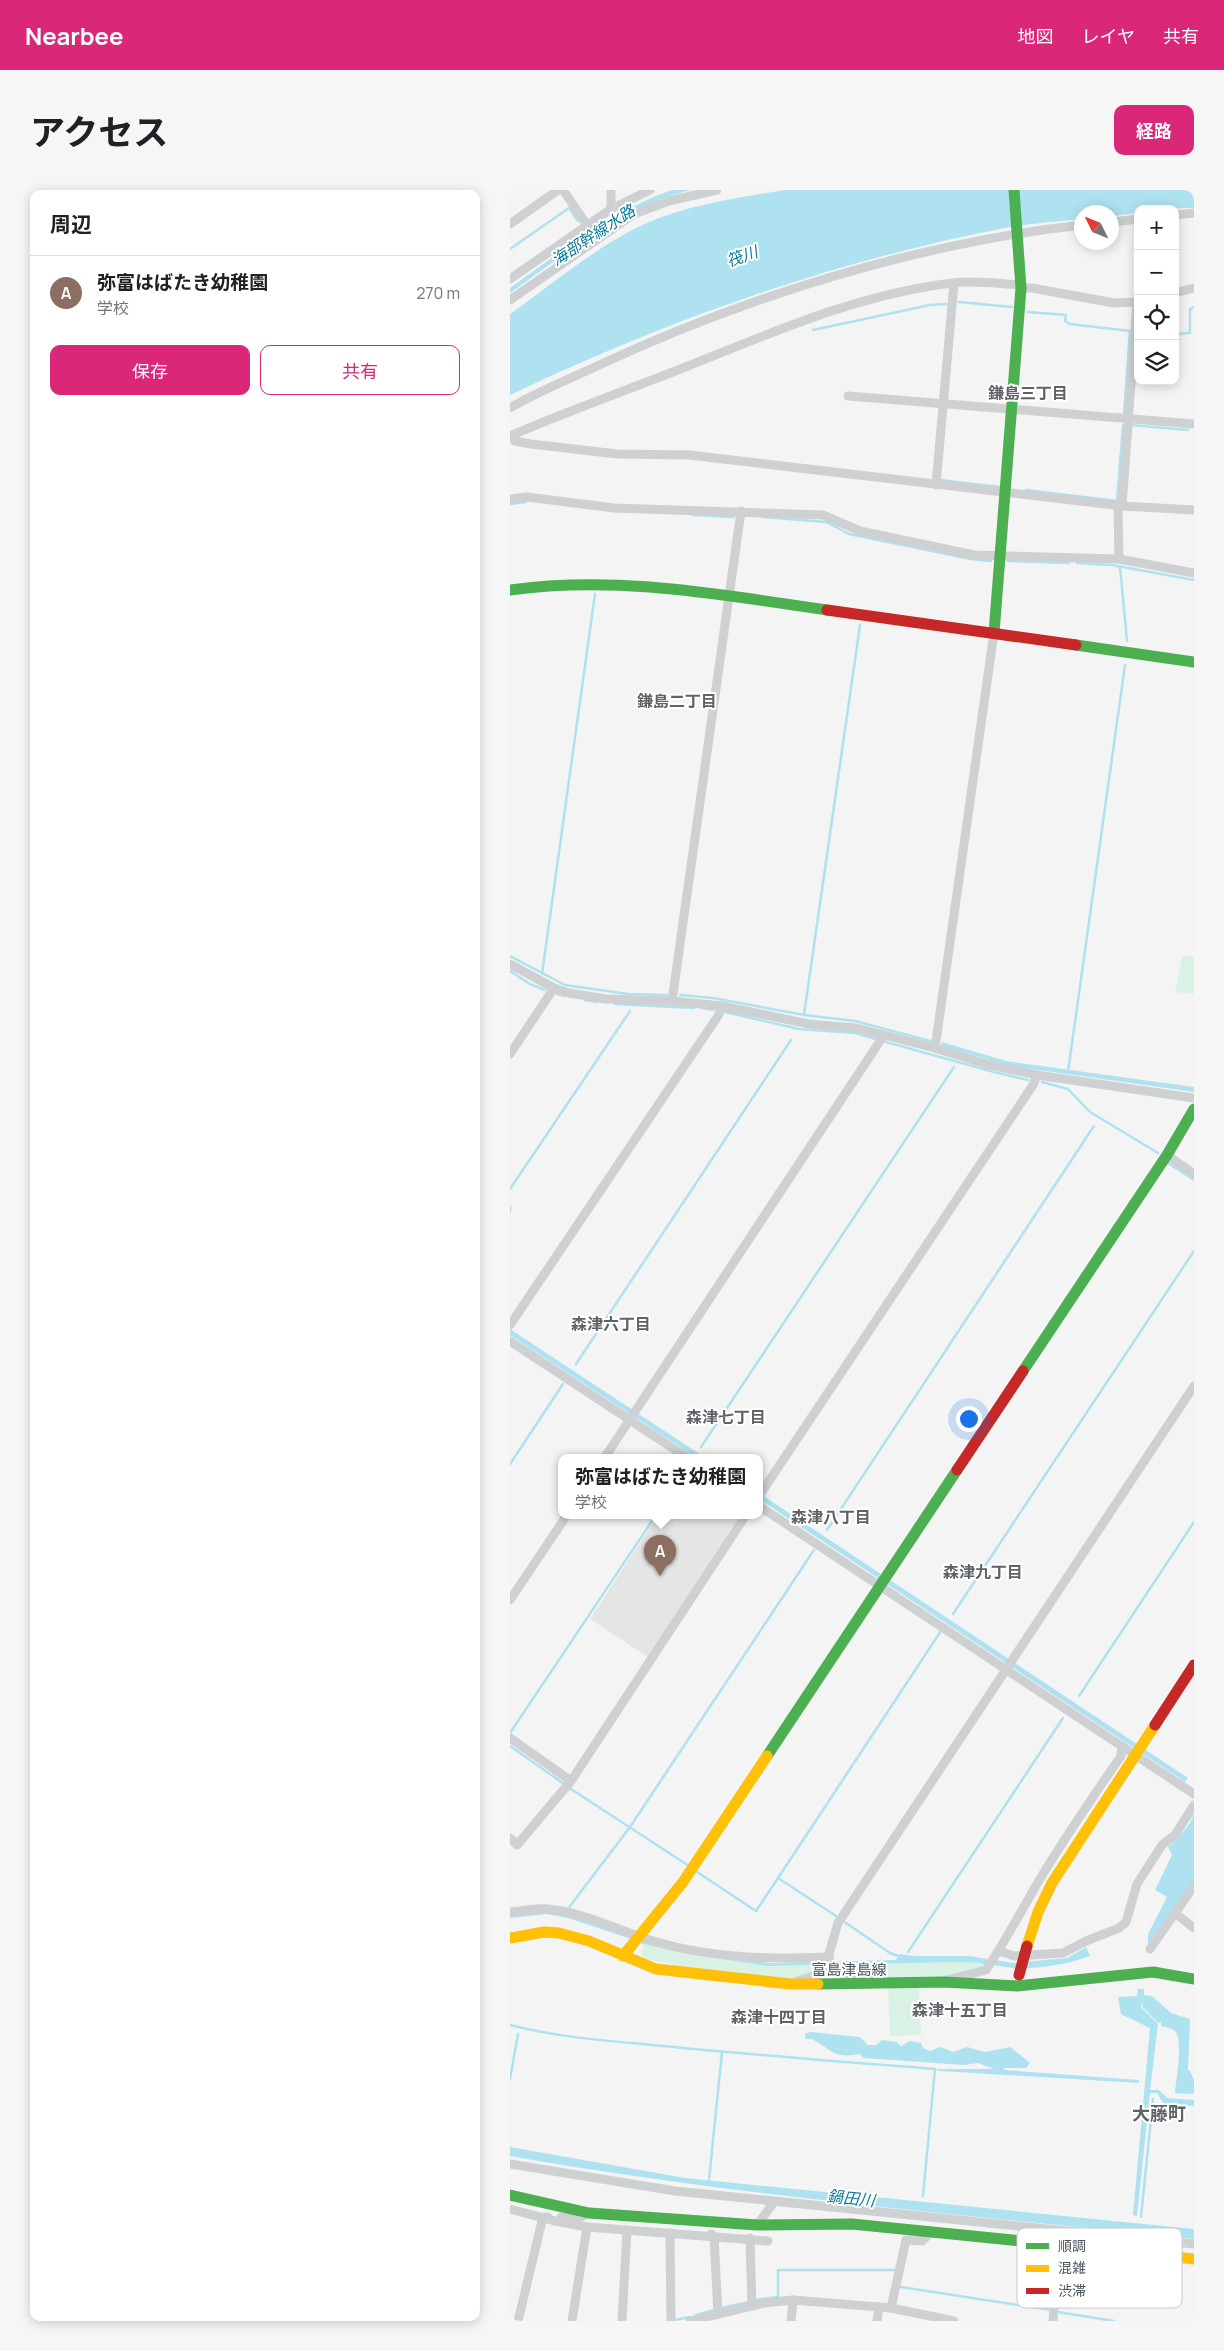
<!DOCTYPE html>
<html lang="ja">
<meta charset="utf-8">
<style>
body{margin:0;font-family:Manrope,"Noto Sans JP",sans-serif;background:#f6f6f6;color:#202124}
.controls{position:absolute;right:15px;top:15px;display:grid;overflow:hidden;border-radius:10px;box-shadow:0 2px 12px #0003}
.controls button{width:45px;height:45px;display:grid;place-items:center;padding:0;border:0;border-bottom:1px solid #e0e0e0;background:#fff;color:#202124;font:25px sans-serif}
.compass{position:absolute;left:564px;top:15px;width:45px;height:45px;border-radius:50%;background:#fff;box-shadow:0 2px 12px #0003;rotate:313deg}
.you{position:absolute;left:458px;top:1228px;width:18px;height:18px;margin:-12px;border:4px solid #fff;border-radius:50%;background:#1a73e8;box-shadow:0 0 0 8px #1a73e833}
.badge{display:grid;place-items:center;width:32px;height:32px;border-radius:50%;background:#db2777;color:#fff;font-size:16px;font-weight:700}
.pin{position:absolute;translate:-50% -41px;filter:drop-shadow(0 1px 2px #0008)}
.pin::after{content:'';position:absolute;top:26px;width:18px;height:15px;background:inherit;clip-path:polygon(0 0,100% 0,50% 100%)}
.popup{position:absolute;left:48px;top:1264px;width:205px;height:65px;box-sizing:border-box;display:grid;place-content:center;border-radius:10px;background:#fff;filter:drop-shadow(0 1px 4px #0005);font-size:16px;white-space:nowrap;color:#757577}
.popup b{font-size:19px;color:#202124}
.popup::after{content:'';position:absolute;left:50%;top:100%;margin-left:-10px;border:10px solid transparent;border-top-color:#fff}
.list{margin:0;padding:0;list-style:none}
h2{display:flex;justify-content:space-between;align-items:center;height:65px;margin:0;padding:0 20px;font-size:21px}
h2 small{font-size:16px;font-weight:400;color:#757577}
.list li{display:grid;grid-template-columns:32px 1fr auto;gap:15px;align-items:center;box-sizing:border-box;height:75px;padding:0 20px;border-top:1px solid #e0e0e0}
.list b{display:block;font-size:19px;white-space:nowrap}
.list p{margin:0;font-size:16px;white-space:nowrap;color:#757577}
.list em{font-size:16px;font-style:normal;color:#757577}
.actions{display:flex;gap:10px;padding:15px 20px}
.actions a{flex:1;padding:11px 0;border:1px solid #db2777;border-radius:10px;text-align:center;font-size:18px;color:#db2777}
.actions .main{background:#db2777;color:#fff}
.icon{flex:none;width:28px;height:28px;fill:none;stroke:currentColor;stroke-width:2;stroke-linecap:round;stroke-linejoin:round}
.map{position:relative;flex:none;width:684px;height:2131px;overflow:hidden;border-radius:10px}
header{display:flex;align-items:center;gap:30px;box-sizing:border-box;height:70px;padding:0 25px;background:#db2777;color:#fff}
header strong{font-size:24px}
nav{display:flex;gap:28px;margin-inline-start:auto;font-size:18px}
.intro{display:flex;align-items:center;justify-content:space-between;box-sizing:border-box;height:120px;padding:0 30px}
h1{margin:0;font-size:35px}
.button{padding:12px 22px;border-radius:10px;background:#db2777;color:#fff;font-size:18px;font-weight:700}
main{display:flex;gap:30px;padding:0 30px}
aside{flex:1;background:#fff;border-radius:10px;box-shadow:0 2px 12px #0003}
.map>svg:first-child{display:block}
.education{fill:#e6e5e6}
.green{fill:#d9f2e3}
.water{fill:#aee2f0}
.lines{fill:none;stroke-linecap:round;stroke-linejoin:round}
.stream{stroke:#aee2f0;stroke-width:2.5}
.street{stroke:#ced0d2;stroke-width:9}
.fast{stroke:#4caf50;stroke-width:11}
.slow{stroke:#ffc107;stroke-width:11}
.jam{stroke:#c62828;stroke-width:11}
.jam-bridge{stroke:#c62828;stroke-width:11}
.labels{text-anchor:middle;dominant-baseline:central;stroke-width:4;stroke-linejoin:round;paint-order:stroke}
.street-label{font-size:15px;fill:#4a5661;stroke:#fff}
.water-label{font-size:16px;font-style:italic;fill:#0c7c9b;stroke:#fff}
.neighbourhood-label{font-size:16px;font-weight:bold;fill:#5f6368;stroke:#fff}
.quarter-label{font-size:18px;font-weight:bold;fill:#5f6368;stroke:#fff}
.key{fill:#fff;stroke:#c9ccd0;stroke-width:1}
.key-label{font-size:14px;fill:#4a5661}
</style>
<header>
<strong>Nearbee</strong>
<nav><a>地図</a><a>レイヤ</a><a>共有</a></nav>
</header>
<div class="intro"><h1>アクセス</h1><a class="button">経路</a></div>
<main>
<aside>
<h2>周辺<small></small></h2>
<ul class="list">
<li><span class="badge" style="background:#8d6e63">A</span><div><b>弥富はばたき幼稚園</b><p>学校</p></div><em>270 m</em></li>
</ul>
<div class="actions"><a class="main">保存</a><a>共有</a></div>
</aside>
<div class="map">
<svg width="684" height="2131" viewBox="0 0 684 2131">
<rect width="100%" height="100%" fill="#f4f4f4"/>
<polygon class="education" points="148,1325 230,1325 138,1467 80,1429"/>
<g class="green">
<polygon points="672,766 684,767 684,804 665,802"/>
<path d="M133 1754 178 1764 257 1776 315 1775 311 1781 280 1789 168 1777C154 1768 142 1776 131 1764Z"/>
<polygon points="450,1772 473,1773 474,1775 472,1779 429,1789 374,1789 324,1779 322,1775"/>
<polygon points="409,1796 411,1845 380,1846 378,1797"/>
</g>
<g class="water">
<path d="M162 0H181C111 17 57 63 0 103V98C52 61 101 21 162 0Z"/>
<path d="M275 0H684V18L628 19V23L602 26V22H572L571 29C548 32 523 33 500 37 327 70 159 129 0 205V124C43 94 89 54 137 33 180 14 229 8 275 0Z"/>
<polygon points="432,852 496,871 684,897 684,902 501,876 431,856"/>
<polygon points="0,1139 194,1267 185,1267 0,1145"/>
<polygon points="249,1303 678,1588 675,1592 249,1309"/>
<path d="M684 1624V1692L638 1757V1744L657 1707 645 1700 662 1665 658 1657C669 1647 679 1638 684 1624Z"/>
<path d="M23 1722 51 1723 124 1746 259 1773 386 1770 390 1764 405 1766H459L503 1773 557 1768 576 1757 580 1766C556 1775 527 1779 502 1778 492 1777 484 1774 474 1775L472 1773 450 1772 257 1776 178 1764 129 1753 121 1749 58 1728 37 1724 0 1728V1725Z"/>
<path d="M628 1799H634V1805L642 1806 661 1823 680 1829 678 1880 680 1881 684 1890V1904L665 1903C666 1890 673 1853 666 1842 662 1838 656 1837 651 1836V1832L648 1833 632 1816 631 1811V1817L648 1834 640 1900H649L657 1908 684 1910V1916L654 1914 647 1903H640L627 2026 623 2025 640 1838 611 1824 608 1807 627 1806Z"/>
<path d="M300 1842 350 1847 358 1855H366L372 1850 387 1852 391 1856 400 1851 411 1853 413 1858 420 1861 431 1857 443 1862 457 1857 475 1862 500 1857 520 1873 516 1878H494V1880L629 1890V1893L430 1881 425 1879H484L468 1873 454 1875 353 1868 350 1864C322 1869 323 1860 302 1849H295V1844Z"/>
<path d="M0 1957 175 1988 684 2039V2049C456 2025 226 2006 0 1966Z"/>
</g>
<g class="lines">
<g class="stream">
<polyline points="0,59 59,18 68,31"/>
<polyline points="449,112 502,117"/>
<polyline points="518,122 556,125 555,131 560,134 620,141 614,224"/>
<polyline points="303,140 420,115 437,114"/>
<polyline points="665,144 680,143 680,119 684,117"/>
<polyline points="621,235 678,240"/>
<polyline points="430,290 490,297"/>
<polyline points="516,300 607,311 613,235"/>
<polyline points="0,314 16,312"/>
<polyline points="183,325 223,327"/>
<polyline points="253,327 316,332 339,344 461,369 481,371"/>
<polyline points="498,371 559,373"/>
<polyline points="567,373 602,375 684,390"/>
<polyline points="610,377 617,451"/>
<polyline points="0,766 55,795 118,804 157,805"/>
<polyline points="0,781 20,794 35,800"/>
<polyline points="32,784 85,404"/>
<polyline points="47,804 55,806"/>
<polyline points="170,805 203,808 294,825 345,831 420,851"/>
<polyline points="75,810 87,812"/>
<polyline points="105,814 184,818"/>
<polyline points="192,818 203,820"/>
<polyline points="215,822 289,839 345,843 366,849"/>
<polyline points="294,825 350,435"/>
<polyline points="376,852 484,882 518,890"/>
<polyline points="558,882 615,475"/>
<polyline points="532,892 558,899 580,922 648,963"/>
<polyline points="658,973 684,990"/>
<polyline points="0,999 120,821"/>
<polyline points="0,1016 0,1021"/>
<polyline points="66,1174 281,850"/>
<polyline points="191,1257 444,877"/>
<polyline points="0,1274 53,1194"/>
<polyline points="317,1340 584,936"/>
<polyline points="443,1424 684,1061"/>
<polyline points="569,1506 684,1332"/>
<polyline points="0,1543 146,1325"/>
<polyline points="0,1556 54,1594"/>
<polyline points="61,1599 179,1676"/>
<polyline points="187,1682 246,1721 268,1688 326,1726"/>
<polyline points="268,1688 431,1441"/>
<polyline points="60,1719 60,1716 120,1637 304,1360"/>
<polyline points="333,1731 380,1763 391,1767"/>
<polyline points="398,1762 553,1528"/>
<path d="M0 1835C50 1848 102 1851 153 1856 244 1865 334 1872 425 1879L413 2006"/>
<polyline points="0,1889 8,1844"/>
<polyline points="199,1990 212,1862"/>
<polyline points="631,2027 643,1909"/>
<polyline points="391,2097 541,2120"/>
<polyline points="245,2110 268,2107 268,2080 385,2080"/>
<polyline points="211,2118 239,2112"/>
<polyline points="548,2122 604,2131"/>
<polyline points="186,2125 204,2120"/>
<polyline points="165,2130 180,2127"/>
</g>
<g class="street">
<polyline points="53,0 77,35"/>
<polyline points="101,0 101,19"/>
<polyline points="665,25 684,23"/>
<polyline points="602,32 628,29"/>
<polyline points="0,34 48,0"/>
<polyline points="0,89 101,19 140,0"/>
<polyline points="511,98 522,98 604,113 628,112"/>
<polyline points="665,103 684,98"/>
<polyline points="0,110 124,24 159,11 207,0"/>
<polyline points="338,206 684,234"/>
<path d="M0 218C27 202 57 190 85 177 234 107 408 53 572 35"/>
<path d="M0 246C57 221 115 201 173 178 261 143 348 104 443 93 465 90 489 94 511 95"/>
<polyline points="0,247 5,251 21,254 107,264 179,265 612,316 684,320"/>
<polyline points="426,295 444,93"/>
<polyline points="0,309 17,307 104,318 313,325 350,341 464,365 609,369 684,383"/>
<polyline points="608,316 609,369"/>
<polyline points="612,316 627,112"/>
<polyline points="0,774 44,798 59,803 96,809 162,811 212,816 299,834 346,838 425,858 476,874 527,885 684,908"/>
<polyline points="162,811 231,321"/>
<polyline points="425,858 484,443"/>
<polyline points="0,864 44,798"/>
<polyline points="657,965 684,984"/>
<polyline points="0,1135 208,826 212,816"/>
<polyline points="0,1151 176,1267"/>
<polyline points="95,1267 374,845"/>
<polyline points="249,1306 523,895 527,885"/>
<polyline points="249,1316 684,1604"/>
<polyline points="0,1410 57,1325"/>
<polyline points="0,1548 61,1591"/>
<polyline points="0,1648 7,1655 61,1591 236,1325"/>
<path d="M0 1722C12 1721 25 1718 38 1719 74 1722 107 1740 140 1750 197 1768 260 1770 319 1767"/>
<polyline points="666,1724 684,1738"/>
<polyline points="640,1759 684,1696"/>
<polyline points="489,1761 504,1766 553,1763 576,1751 609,1738 616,1732 627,1694 652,1655 665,1645 684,1615"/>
<path d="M437 1790 476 1780C495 1752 510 1723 527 1694 553 1650 582 1608 611 1566L612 1557"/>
<polyline points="362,1791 357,1788 319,1781 319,1764 328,1733 684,1196"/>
<polyline points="285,1792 319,1781"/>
<polyline points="0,1974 165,2001 684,2054"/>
<polyline points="0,2019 45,2031 77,2037 258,2051"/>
<polyline points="51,2027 69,2028 79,2023"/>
<polyline points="247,2035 264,2012"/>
<polyline points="160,2043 161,2131"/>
<polyline points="201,2044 204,2046 208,2124"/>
<polyline points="240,2048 242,2116"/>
<polyline points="513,2051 527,2064 548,2068 543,2131"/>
<polyline points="381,2118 396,2050 412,2051 422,2041"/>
<polyline points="8,2131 33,2027 38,2027"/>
<polyline points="62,2131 77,2037"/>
<polyline points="112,2131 117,2040"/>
<polyline points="180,2131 254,2113 283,2110 381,2118 444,2131"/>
<polyline points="281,2131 283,2110"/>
<polyline points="367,2131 369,2117"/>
</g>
<g class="fast">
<path d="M0 400C106 385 212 405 317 420"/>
<polyline points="484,443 511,98 504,0"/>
<polyline points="566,455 684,472"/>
<polyline points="513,1181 657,965 684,919"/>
<polyline points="257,1566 447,1280"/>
<polyline points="308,1794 434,1792 507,1796 643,1782 684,1789"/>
<polyline points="0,2005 79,2023 247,2035 342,2034 522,2052"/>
</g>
<g class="slow">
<polyline points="0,1748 34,1742 49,1743 79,1751 146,1779 280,1794 308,1794"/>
<polyline points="517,1756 528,1722 542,1693 645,1535"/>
<polyline points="113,1766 173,1692 257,1566"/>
<polyline points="522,2052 684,2069"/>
</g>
<g class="jam">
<polyline points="317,420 566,455"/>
<polyline points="447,1280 513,1181"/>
<polyline points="645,1535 684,1475"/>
</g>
<polyline class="jam-bridge" points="509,1785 517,1756"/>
</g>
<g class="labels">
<g class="street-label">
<text x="339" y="1779">富島津島線</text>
</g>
<g class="water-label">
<text transform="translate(83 45) rotate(-33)">海部幹線水路</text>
<text transform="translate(232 66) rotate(-20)">筏川</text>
<text transform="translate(341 2008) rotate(6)">鍋田川</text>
</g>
<g class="neighbourhood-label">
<text x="518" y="203">鎌島三丁目</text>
<text x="167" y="511">鎌島二丁目</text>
<text x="101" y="1134">森津六丁目</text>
<text x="216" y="1227">森津七丁目</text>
<text x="321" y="1327">森津八丁目</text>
<text x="473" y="1382">森津九丁目</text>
<text x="450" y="1820">森津十五丁目</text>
<text x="269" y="1827">森津十四丁目</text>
</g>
<g class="quarter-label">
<text x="649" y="1923">大藤町</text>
</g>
</g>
<rect x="507" y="2038" width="165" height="80" rx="8" class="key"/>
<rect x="516" y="2053" width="23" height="6" fill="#4caf50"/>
<rect x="516" y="2075" width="23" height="7" fill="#ffc107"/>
<rect x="516" y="2098" width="23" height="6" fill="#c62828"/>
<g class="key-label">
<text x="548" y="2061">順調</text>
<text x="548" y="2083">混雑</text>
<text x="548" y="2106">渋滞</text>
</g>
</svg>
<div class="controls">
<button>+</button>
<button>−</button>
<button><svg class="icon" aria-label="locate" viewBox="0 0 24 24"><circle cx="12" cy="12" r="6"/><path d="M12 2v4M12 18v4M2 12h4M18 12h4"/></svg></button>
<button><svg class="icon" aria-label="layers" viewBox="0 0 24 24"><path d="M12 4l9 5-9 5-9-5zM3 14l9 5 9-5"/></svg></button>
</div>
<svg class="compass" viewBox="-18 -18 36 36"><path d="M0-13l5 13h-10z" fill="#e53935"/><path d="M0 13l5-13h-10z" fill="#757577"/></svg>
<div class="you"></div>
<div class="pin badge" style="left:150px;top:1386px;background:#8d6e63">A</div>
<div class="popup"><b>弥富はばたき幼稚園</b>学校</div>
</div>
</main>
